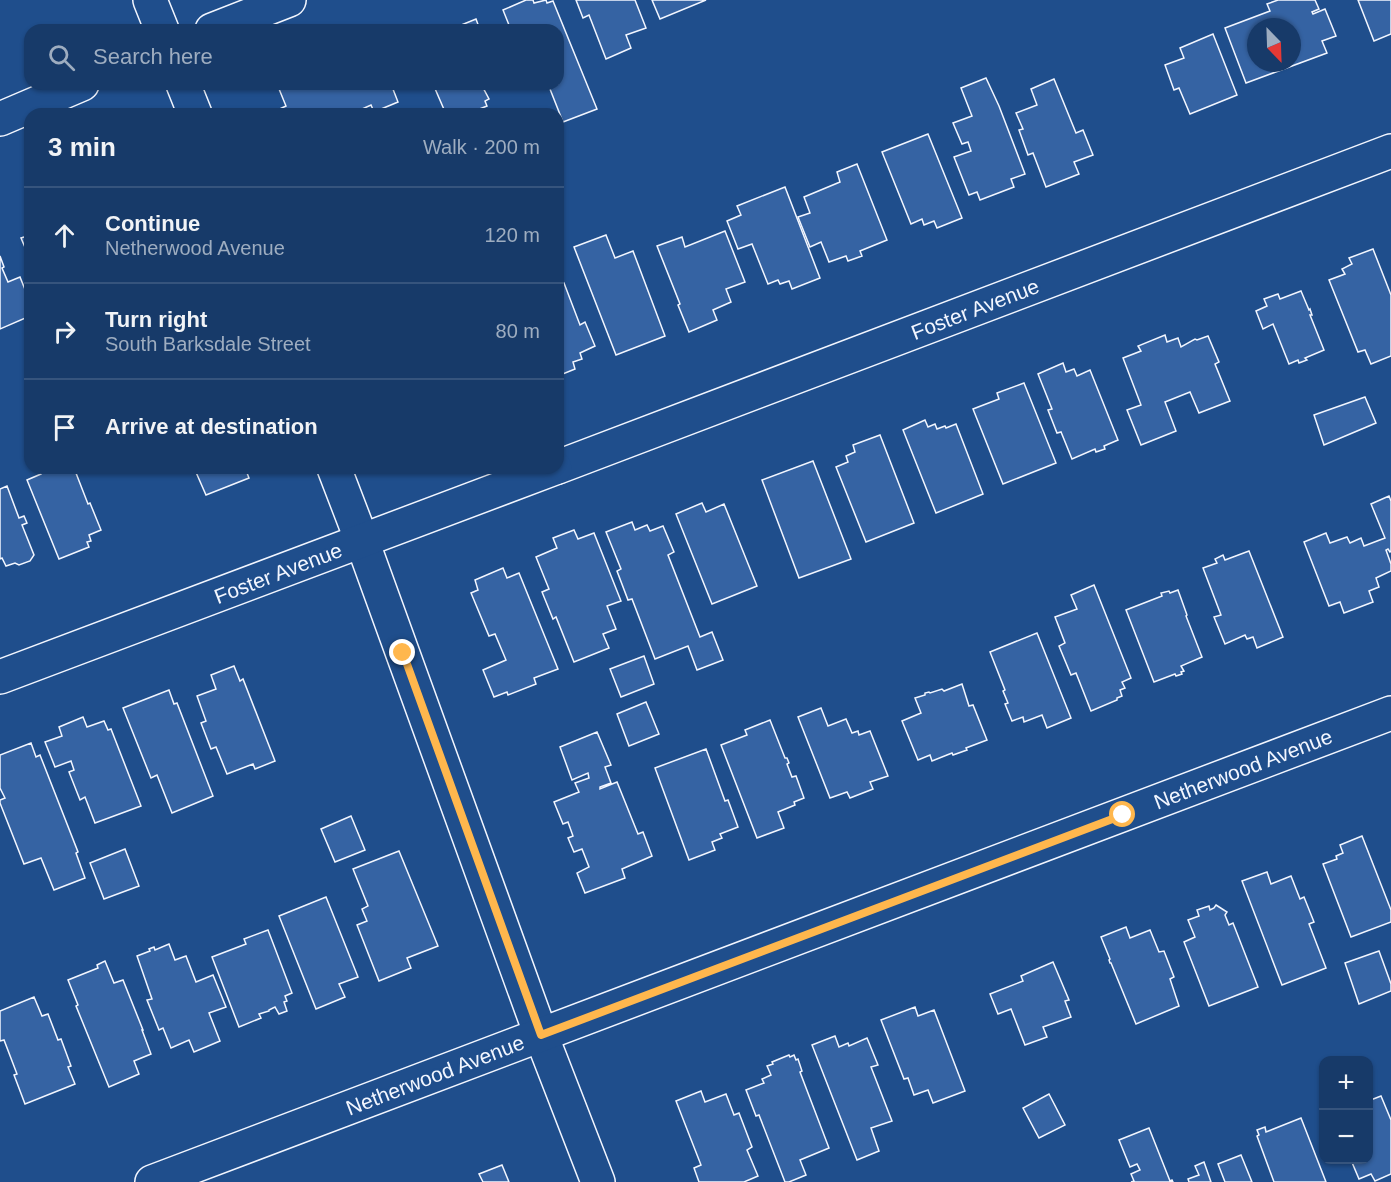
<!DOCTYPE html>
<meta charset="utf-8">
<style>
body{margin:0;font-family:Arial,sans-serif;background:#244571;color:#f1f3f6}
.controls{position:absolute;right:18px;bottom:18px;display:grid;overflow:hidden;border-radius:12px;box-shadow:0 2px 4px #0004}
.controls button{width:54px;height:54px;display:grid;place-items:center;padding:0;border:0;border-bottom:2px solid #36547d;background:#173a69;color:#f1f3f6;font:30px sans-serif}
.compass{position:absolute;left:1247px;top:18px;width:54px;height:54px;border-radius:50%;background:#173a69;box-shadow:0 2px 4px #0004;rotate:157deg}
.stop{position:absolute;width:18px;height:18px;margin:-14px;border:4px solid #ffb74d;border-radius:50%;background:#fff}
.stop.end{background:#ffb74d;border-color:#fff;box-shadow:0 2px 6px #0008}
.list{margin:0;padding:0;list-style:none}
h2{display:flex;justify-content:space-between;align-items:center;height:78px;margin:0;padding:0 24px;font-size:26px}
h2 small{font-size:20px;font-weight:400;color:#9eadc0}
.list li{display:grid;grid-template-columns:39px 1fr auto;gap:18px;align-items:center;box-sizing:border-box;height:96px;padding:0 24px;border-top:2px solid #36547d}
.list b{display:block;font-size:22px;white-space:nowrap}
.list p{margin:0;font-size:20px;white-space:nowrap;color:#9eadc0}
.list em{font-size:20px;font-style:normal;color:#9eadc0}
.icon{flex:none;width:33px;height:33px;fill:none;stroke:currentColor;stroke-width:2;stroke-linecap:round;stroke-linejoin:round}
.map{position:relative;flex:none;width:1391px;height:1182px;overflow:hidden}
.search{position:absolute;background:#173a69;box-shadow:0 2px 4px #0004;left:24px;top:24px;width:540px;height:66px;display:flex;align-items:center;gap:15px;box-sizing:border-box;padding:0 21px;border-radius:18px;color:#9eadc0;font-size:22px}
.panel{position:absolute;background:#173a69;box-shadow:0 2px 4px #0004;left:24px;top:108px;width:540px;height:366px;border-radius:18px}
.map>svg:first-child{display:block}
.building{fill:#3563a3;stroke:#f2f6ff;stroke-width:1.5;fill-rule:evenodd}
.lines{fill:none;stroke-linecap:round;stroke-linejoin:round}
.minor-casing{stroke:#f2f6ff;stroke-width:36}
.minor{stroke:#1f4e8c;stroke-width:33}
.route{stroke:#ffb74d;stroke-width:8}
.labels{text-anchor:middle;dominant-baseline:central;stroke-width:4.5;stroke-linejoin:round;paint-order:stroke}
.street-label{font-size:21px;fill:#f2f6ff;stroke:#1f4e8c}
</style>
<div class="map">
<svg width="1391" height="1182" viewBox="0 0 1391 1182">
<rect width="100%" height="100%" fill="#1f4e8c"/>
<g class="building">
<polygon points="526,0 533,0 534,3 546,0 547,3 553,1 597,109 563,122 548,84 558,84 558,30 511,30 503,10"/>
<polygon points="576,0 635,0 646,28 626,35 631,48 606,59 589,15 583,18"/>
<polygon points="652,0 706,0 660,19"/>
<path d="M1278 0H1315L1319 9 1312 12 1313 14 1325 9 1336 36 1322 41 1327 53 1246 83 1225 28 1270 11 1267 4ZM1256 27H1292V63H1256Z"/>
<polygon points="1358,0 1391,0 1391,34 1374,41"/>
<polygon points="476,19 480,30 449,30"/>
<polygon points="1213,34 1237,95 1190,114 1179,88 1174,90 1165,65 1184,58 1180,48"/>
<polygon points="986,78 999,106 1025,174 1011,179 1014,187 980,200 977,192 969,195 954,157 971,151 968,142 962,144 953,123 972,116 961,88"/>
<polygon points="1054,79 1076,133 1083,130 1093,155 1074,162 1079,174 1046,187 1033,153 1028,155 1019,130 1023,129 1016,113 1037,105 1031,89"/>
<polygon points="277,84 391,84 398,102 374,112 371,105 351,114 269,114 286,106"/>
<polygon points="433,84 481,84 489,99 485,101 487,106 467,114 446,114"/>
<polygon points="928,134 962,218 937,228 934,221 924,225 922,219 911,224 882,152"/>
<polygon points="857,164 887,240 860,251 862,256 848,261 846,256 829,262 821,242 810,247 798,217 810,213 804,197 840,182 837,172"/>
<polygon points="785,187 820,278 792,289 789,281 780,284 778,280 768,284 752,244 738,249 727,221 741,215 737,206"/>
<polygon points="725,231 745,282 726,289 731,302 713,310 717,320 689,332 678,305 680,304 657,246 682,237 685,247"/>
<polygon points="30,235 30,259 21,238"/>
<polygon points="606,235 615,258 633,251 665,336 616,355 574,247"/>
<polygon points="1373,249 1391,295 1391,356 1371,364 1365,350 1358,352 1329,280 1345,274 1342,269 1352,264 1349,258"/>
<polygon points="0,256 4,267 2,268 8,282 20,277 30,302 30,316 0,329"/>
<polygon points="558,276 560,276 564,283 580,325 585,322 595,346 580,353 582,359 573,362 575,369 558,376"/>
<polygon points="1301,291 1309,310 1310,309 1312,315 1310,315 1324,350 1305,358 1307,360 1299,363 1298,360 1289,364 1273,324 1263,329 1256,311 1267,306 1264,299 1278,294 1280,299"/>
<polygon points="1165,335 1167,342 1178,338 1181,347 1195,339 1197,340 1208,336 1219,362 1215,364 1230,401 1199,413 1190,392 1165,402 1176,431 1141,445 1127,410 1141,405 1123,358 1141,351 1138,346"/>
<polygon points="1063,363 1066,372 1074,369 1077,376 1090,370 1118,440 1104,446 1105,449 1096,452 1095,449 1072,459 1061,432 1057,433 1048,410 1052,409 1038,374"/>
<polygon points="1024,383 1056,463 1003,484 973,409 999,399 997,393"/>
<polygon points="1365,397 1376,423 1324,445 1314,415"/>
<polygon points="925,420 928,427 935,424 937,429 945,426 946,428 956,424 983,494 936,513 903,430"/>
<polygon points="880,435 914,523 866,542 836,467 848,462 846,456 855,452 853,445"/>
<polygon points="813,461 851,559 799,578 762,480"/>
<polygon points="39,468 74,468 88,504 90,503 101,530 89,535 91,541 87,542 89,547 59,559 27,480 41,474"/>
<polygon points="200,468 245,468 249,478 206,495 195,470"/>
<polygon points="7,486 19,518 24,516 27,523 22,525 34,555 30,561 19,565 15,563 6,566 2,558 0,559 0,489"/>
<polygon points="1389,496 1391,501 1391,551 1390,552 1388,549 1386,550 1391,564 1391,571 1376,578 1379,587 1369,591 1373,602 1344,613 1340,602 1329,606 1304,542 1326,533 1330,543 1347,537 1350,543 1361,538 1364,546 1385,538 1371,504"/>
<polygon points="702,503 706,512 724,504 757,586 712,604 676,514"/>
<polygon points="632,522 635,530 647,525 650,531 663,526 674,552 668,555 700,637 712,632 723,660 697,670 688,646 655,659 632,599 628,600 617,571 621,569 606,532"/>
<polygon points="574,530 578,539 594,533 621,601 607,606 616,629 603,634 609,648 574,662 556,617 553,619 542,592 549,589 536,557 557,548 553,538"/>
<polygon points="1249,551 1283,637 1257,648 1253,637 1247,639 1245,635 1225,644 1214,617 1221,615 1203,568 1217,563 1215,559 1223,555 1225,560"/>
<polygon points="503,568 507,578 519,573 558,669 534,678 536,684 508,695 507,692 494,697 483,670 506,660 495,634 489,636 471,593 478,590 475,580"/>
<polygon points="1094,585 1131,678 1122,682 1125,688 1120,690 1122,696 1117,698 1117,700 1091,711 1076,673 1071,675 1059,646 1065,643 1055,617 1077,609 1071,595"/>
<polygon points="1178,590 1187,615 1186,616 1202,657 1181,666 1184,671 1181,672 1182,674 1176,676 1175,674 1154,682 1126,610 1162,596 1161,593 1169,591 1170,593"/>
<polygon points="1037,633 1071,718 1047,728 1042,715 1024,722 1023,717 1012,721 1005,704 1008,703 1003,691 1005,690 990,652"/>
<polygon points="644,656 654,684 621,697 610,669"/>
<polygon points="234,666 240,681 243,679 275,761 255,769 253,764 227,774 216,747 211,749 201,723 206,721 197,696 216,689 211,675"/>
<polygon points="962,684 969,706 973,705 987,740 966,748 967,750 953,755 952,753 932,761 930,755 918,760 902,721 921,713 915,698 925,695 925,693 929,692 930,693 942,689 944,691"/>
<polygon points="169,690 174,704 177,703 213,796 172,813 157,775 151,778 123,708"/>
<polygon points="646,702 659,734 629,746 617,714"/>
<polygon points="821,708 828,726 846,719 852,733 858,731 859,735 870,731 888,776 870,782 873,789 850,798 847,792 830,798 798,717"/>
<polygon points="83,717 87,727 104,721 108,730 111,729 141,806 95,823 85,797 80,800 69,772 74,770 71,761 55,767 45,742 62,736 59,727"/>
<polygon points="770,720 785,758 787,758 789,763 787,764 792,777 796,776 804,798 794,802 795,805 778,812 784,828 757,838 721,745 747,735 745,730"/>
<polygon points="597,732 611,765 605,767 611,783 600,787 600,789 617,782 638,834 643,832 652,856 622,869 625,878 585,893 577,873 589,867 582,849 574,852 568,838 573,836 568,822 563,824 554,802 579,792 575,783 589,778 588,773 572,780 560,747"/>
<polygon points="31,743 36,757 40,755 78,852 76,853 85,878 54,890 41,858 24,864 0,803 0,800 5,798 0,788 0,755"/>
<polygon points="706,749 725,801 728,800 738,827 720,834 722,838 712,842 715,850 689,860 655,768"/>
<polygon points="351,816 365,850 335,862 321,829"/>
<polygon points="1362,836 1391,910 1391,922 1351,937 1323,864 1337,859 1336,856 1343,853 1340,845"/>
<polygon points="125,849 139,886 104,899 90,863"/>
<polygon points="399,851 438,946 407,958 411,968 379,981 357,925 367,921 362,909 368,906 353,869"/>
<polygon points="1267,872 1271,884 1291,876 1300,899 1304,897 1314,922 1309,924 1326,968 1282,985 1242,881"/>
<polygon points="326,897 358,977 339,984 345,997 316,1009 279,916"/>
<polygon points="1216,905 1227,912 1225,915 1229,925 1233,923 1258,987 1209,1006 1184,942 1195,937 1188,920 1199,916 1197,910 1209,906 1210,910 1214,908"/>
<polygon points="1126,927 1130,938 1150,930 1159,952 1164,951 1174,977 1170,979 1179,1006 1136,1024 1111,963 1110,963 1109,960 1110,959 1101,937"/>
<polygon points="268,930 292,993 285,996 287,1001 284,1002 287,1011 279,1014 275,1007 269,1010 269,1011 259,1014 261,1018 239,1027 212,957 246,944 244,939"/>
<polygon points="169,944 175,960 186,956 196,982 213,975 226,1007 209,1013 220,1041 194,1052 189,1040 171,1048 163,1028 159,1030 147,1000 152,999 137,956 150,951 149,949 154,947 155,950"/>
<polygon points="1379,951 1391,984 1391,991 1359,1004 1345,963"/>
<polygon points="105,961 114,983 123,980 143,1030 142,1030 151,1054 134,1061 139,1074 109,1087 76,1006 78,1005 68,980 98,968 97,965"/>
<polygon points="1053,962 1069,1000 1065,1001 1071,1017 1043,1027 1047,1037 1025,1045 1011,1009 998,1014 990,994 1023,981 1021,976"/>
<polygon points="34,997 42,1016 48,1014 58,1040 61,1039 71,1066 68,1067 75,1084 25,1104 14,1075 17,1074 4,1040 0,1041 0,1011"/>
<polygon points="915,1007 918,1016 934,1010 965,1091 933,1103 928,1090 914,1095 908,1078 904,1079 881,1020"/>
<polygon points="835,1036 839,1047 848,1043 849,1046 867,1038 878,1065 871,1067 892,1121 871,1128 879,1151 857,1160 812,1045"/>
<polygon points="789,1055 790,1057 794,1055 796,1060 798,1059 802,1071 800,1072 829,1148 800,1160 806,1175 789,1182 785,1182 759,1115 756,1116 746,1090 764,1083 762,1079 771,1075 767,1066 773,1064 772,1062"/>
<polygon points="701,1091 705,1102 726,1094 734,1115 739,1113 752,1147 747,1150 758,1176 744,1182 699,1182 694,1168 701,1165 676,1101"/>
<polygon points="1049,1094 1065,1125 1039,1138 1023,1108"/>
<polygon points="1381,1096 1391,1120 1391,1174 1375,1181 1371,1174 1359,1179 1351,1160 1368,1160 1368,1101"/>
<polygon points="1301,1118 1326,1182 1274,1182 1257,1136 1259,1135 1257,1130 1265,1127 1266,1132"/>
<polygon points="1149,1128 1170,1181 1172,1180 1173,1182 1131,1182 1134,1181 1131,1174 1140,1170 1137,1164 1130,1167 1119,1140"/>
<polygon points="1241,1155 1252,1182 1225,1182 1218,1164"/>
<polygon points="1204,1162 1211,1182 1189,1182 1188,1179 1199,1175 1195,1166"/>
<polygon points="502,1165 509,1182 483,1182 479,1174"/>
</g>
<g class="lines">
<defs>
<g id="minor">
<polyline points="150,0 162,30"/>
<polyline points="212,30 289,0"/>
<polyline points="183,84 195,114"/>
<polyline points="0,119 82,84"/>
<polyline points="558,467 1391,151"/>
<polyline points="334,468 362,541 541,1035 598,1182"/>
<polyline points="0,677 555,468"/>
<polyline points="152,1182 1391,713"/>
</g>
</defs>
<use href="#minor" class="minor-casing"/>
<use href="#minor" class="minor"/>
</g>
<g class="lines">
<polyline class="route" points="403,653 541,1035 1123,815"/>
</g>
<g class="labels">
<g class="street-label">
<text transform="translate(975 309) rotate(-21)">Foster Avenue</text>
<text transform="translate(278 573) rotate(-21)">Foster Avenue</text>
<text transform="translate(1243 769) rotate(-21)">Netherwood Avenue</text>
<text transform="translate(435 1075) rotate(-21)">Netherwood Avenue</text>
</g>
</g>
</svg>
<div class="controls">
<button>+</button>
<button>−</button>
</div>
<svg class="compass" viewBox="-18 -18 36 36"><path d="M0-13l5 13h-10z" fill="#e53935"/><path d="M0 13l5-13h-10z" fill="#9eadc0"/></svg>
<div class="stop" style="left:1123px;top:815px"></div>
<div class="stop end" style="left:403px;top:653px"></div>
<div class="search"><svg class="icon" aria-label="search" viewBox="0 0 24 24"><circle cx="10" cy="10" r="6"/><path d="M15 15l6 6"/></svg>Search here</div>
<section class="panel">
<h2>3 min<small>Walk · 200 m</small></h2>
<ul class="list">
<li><svg class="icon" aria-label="ahead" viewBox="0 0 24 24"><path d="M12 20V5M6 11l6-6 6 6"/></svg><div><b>Continue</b><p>Netherwood Avenue</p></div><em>120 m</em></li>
<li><svg class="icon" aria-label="right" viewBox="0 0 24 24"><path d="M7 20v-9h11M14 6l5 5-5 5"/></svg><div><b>Turn right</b><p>South Barksdale Street</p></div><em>80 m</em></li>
<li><svg class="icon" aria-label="arrive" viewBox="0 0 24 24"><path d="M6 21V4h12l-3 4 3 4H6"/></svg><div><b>Arrive at destination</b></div></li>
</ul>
</section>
</div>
